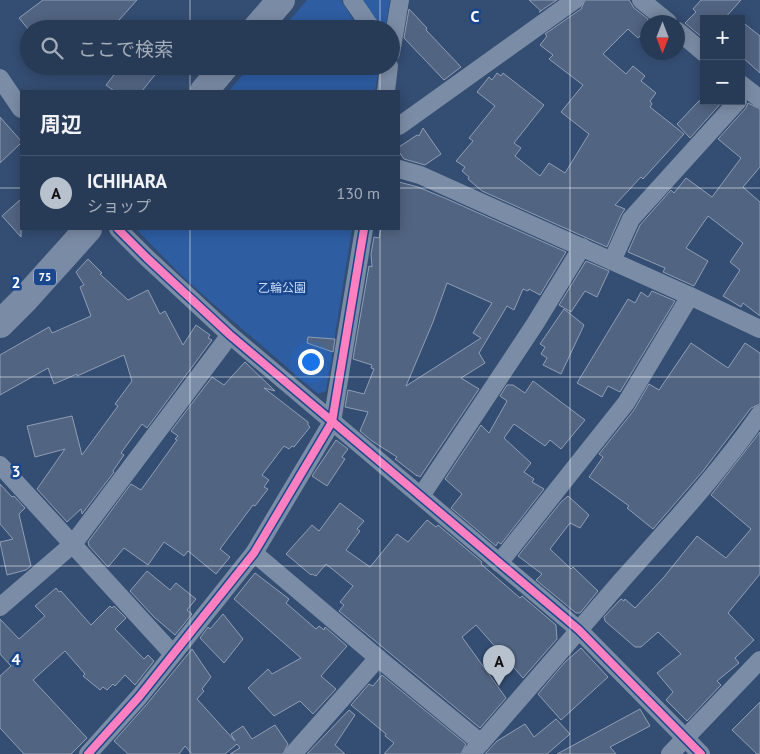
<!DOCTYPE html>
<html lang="ja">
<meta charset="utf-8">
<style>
body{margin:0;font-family:"PT Sans","Noto Sans JP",sans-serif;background:#334560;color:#f1f3f6}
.controls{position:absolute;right:15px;top:15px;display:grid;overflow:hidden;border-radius:0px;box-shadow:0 2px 12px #0003}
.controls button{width:45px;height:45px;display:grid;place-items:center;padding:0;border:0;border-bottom:1px solid #43546c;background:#273a56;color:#f1f3f6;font:25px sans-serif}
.compass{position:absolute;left:640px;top:15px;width:45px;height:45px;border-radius:50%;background:#273a56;box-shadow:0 2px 12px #0003;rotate:180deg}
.you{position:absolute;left:310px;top:361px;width:18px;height:18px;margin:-12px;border:4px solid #fff;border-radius:50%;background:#1a73e8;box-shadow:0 0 0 8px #1a73e833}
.badge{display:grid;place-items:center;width:32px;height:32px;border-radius:50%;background:#b8c1ce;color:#111;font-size:16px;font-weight:700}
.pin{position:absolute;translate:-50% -41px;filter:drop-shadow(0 1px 2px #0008)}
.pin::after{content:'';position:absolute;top:26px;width:18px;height:15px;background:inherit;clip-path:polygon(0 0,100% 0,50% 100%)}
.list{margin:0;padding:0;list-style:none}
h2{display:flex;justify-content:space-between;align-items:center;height:65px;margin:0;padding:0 20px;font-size:21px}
h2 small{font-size:16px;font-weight:400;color:#a4adb9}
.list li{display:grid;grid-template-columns:32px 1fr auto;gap:15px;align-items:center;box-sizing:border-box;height:75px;padding:0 20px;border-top:1px solid #43546c}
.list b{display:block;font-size:19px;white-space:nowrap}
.list p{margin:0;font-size:16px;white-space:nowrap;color:#a4adb9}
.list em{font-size:16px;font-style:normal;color:#a4adb9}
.icon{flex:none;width:28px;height:28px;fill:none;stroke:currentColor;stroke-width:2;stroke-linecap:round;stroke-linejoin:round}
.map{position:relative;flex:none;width:760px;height:754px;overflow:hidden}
.search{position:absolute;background:#273a56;box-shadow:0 2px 12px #0003;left:20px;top:20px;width:380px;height:55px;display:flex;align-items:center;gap:12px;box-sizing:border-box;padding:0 18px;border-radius:28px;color:#a4adb9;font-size:19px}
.panel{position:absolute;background:#273a56;box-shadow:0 2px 12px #0003;left:20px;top:90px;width:380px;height:140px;border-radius:0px}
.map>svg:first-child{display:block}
.green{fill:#2e5da2}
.building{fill:#516482;stroke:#909eb5;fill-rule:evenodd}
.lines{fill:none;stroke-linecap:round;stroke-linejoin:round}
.minor{stroke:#7b8da6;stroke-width:18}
.primary{stroke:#7a8ba5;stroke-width:28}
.cycleway-casing{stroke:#1a478c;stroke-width:11}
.cycleway{stroke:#ff80c0;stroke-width:8}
.grid{fill:none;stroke:#fff;stroke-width:1;stroke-opacity:0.55}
.labels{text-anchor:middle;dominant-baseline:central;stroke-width:5;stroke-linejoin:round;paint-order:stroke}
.shield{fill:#1a478c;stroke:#bac8dc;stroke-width:1}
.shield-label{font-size:11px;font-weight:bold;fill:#fff}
.park-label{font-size:12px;fill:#ccdefa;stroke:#1a478c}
.grid-label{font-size:16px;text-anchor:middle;font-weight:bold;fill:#fff;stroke:#1a478c;stroke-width:5;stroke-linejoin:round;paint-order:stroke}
</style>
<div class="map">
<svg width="760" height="754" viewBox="0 0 760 754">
<rect width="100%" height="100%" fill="#344d72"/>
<g class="green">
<polygon points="307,0 341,0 359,29 282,29"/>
<polygon points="362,0 390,0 386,25 378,26"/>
<polygon points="250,66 379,66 379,67 375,91 229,91"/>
<polygon points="136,229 352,229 326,391 318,394 211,302 180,274"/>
</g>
<g class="building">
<polygon points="43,0 137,0 111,29 28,29 19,18"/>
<polygon points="529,0 557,0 539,12 541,11"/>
<polygon points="585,0 629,0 634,8 648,19 648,27 638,38 628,29 603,54 626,74 633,66 645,76 641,81 656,93 650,101 652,104 650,107 684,134 643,179 641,177 615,205 625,209 621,215 607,247 482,191 468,179 469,177 462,171 465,167 456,161 473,141 469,138 495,106 477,92 489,77 492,80 497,73 501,76 503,73 544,105 514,143 521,148 515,156 540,176 549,163 565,173 589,134 561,112 583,85 549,59 553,55 540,45 547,36 545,34 581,9"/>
<polygon points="701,0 741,0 724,19 704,19 704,39 685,23 696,12 693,9"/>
<polygon points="409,9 427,28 426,30 461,67 444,80 404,38"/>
<polygon points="741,21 760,36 760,73 741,56"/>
<polygon points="121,66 162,66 142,91 114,91 106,85"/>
<polygon points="699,101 723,101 690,138 677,124"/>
<polygon points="748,103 760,109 760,167 743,187 760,202 760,316 743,303 741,307 723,296 740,270 730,262 743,243 708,216 686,248 708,261 694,286 663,272 665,268 628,252 640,225 671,190 674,193 686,178 712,197 741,158 718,139 746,108"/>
<polygon points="0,117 21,141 21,143 0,163"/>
<polygon points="423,128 441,154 425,165 404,159 399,152 399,147 417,135 419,136"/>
<path d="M399 182 418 187 447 199 566 252 540 295 529 289 528 291 523 289 514 310 507 306 479 353 485 363 461 378 479 389 420 477 417 475V476L395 459 397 457 372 441 360 431 368 412 345 407 348 390 364 394 374 369 371 368 372 365 353 359 369 266 372 267 371 254 374 237 379 238 381 229H399ZM447 283 492 303 473 333 481 338 406 386 433 322Z"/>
<polygon points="21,199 21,237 2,216"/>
<polygon points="88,259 102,273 100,274 128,300 148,290 160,314 165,311 183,345 196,325 210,335 208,338 212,340 147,428 142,424 121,453 124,455 113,471 114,472 82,514 81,509 67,522 37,489 65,449 35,457 27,426 72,416 82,455 118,406 115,404 132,381 124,355 77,376 77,374 54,384 48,368 0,395 0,355 49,327 52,333 91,316 80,287 84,285 76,272"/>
<polygon points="586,261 609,271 597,297 585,291 571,312 559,305"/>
<polygon points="652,291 675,301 620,392 608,386 602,397 577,383 628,299 635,303 641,292 648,297"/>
<polygon points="564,309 584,325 561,374 543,365 547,358 541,354 545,347 540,344"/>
<polygon points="308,337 335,339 333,352 307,343"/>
<polygon points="691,343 728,368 745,343 760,353 760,404 751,408 703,471 653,529 627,508 629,506 589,477 603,457 599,454 634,410 649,384 659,390"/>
<polygon points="245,362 275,391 264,388 308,422 308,425 310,427 294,447 292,446 289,449 284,446 262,475 269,480 264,487 268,489 255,506 253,505 220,549 230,557 216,574 188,551 184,556 164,542 148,565 124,548 108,567 89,546 88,542 131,484 141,490 177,440 175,439 178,436 171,431 212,377 224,385"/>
<polygon points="533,381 585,420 561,449 550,440 545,446 514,424 504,438 531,463 524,472 534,479 532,482 544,489 501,544 498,542 496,546 451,508 462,494 445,479 481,425 489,433 507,401 500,396 507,385 513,385 525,393"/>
<polygon points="760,432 760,574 728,613 754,640 735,658 739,663 717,681 721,685 687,721 666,700 673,692 657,673 681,654 658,632 641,647 635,647 605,621 604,617 621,599 624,601 625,599 635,608 664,577 697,536 726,558 751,529 711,495"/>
<polygon points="336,440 348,449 342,457 345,459 327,486 312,476"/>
<polygon points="0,484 12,497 14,496 25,508 19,514 31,566 26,570 7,575 0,542 13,539 0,524"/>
<polygon points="568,496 589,515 580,528 570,523 550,549 571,569 573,567 598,591 580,613 576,613 536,580 542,574 518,556 561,502"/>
<polygon points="340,503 364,521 357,529 360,531 346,550 370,567 397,534 408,542 427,520 436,527 438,525 482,562 481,564 520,598 522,596 556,625 557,639 523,678 476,625 462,637 506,698 480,728 339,611 344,605 340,602 353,586 326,564 316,576 312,574 311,575 286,554 312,525 319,531"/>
<polygon points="147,571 170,590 176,583 196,599 187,610 192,614 175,635 154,617 130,591"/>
<polygon points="255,573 289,599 286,603 316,629 319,626 324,630 325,627 347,646 321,676 336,689 313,714 300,701 274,716 248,688 268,669 272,674 301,658 234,599"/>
<polygon points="56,588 59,592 61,591 91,625 110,606 112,608 114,606 126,618 115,629 144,659 148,655 154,661 135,685 125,675 115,686 113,684 107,690 103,687 100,690 83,676 85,674 65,651 33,680 87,738 71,754 24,754 0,728 0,676 11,666 0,654 0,619 19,639 45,616 35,606"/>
<polygon points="223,614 243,639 224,663 200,638 208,627 210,629"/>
<polygon points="581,648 608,677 561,720 538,694 565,662"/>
<polygon points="192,649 211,677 202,689 204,691 197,699 235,741 231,734 243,726 252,739 275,725 288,744 283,754 230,754 240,748 237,744 225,754 192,754 185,746 179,754 128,754 114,741 147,704"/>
<polygon points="382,675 466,744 461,754 384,754 394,743 385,736 386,734 351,705 369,684 373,686"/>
<polygon points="760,702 760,754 757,754 732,730"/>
<polygon points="640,709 650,726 610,747 616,754 557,754"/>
<polygon points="349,710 355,715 335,745 345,754 307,754"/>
<polygon points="556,719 570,734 547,754 485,754 497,741 525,724 534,737"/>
</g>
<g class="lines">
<g class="minor">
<polyline points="352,0 372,29"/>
<polyline points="641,0 668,22"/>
<polyline points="678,31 704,53"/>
<polyline points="391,53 400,0"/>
<polyline points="0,78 21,109"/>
<polyline points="741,84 760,99"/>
<polyline points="386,91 389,66"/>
<polyline points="399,126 575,0"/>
<polyline points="399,169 420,175 690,296 760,329"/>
<polyline points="118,229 147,258 230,335 579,630 701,754"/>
<polyline points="612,261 631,219 738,101"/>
<polyline points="0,465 172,653"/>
<polyline points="421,496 535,324 582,247"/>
<polyline points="254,553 378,658 481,743"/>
<polyline points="499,563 626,403 690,296"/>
<polyline points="0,607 73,544 230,335"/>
<polyline points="88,754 139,697 254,553 332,422 364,229"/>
<polyline points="293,754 378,658"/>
<path d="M471 754C522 697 572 638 622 580 670 526 719 473 760 414"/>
<polyline points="670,754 760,660"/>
</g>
<g class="primary">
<polyline points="256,29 281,0"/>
<polyline points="204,91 225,66"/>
<polyline points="0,324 26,298 88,229"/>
</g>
<defs>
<g id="cycleway">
<polyline points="118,229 147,258 230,335 579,630 701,754"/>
<polyline points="88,754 139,697 254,553 332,422 364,229"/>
</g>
</defs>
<use href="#cycleway" class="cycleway-casing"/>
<use href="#cycleway" class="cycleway"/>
</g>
<path class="grid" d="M190 0V29M380 0V29M570 0V754M190 66V91M380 66V91M0 188H21M399 188H760M190 229V754M380 229V754M0 377H760M0 566H760"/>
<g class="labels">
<rect class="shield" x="34" y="268.5" width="22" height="17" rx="4"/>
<g class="shield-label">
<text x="45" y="277">75</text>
</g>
<g class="park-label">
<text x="282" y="287">乙輪公園</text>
</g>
</g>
<g class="grid-label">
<text x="475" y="22">C</text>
<text x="16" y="288">2</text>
<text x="16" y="477">3</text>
<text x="16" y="665">4</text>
</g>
</svg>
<div class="controls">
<button>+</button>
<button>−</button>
</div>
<svg class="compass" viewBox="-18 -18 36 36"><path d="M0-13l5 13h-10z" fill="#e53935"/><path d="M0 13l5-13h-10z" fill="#a4adb9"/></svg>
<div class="you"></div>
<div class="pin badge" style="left:499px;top:686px">A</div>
<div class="search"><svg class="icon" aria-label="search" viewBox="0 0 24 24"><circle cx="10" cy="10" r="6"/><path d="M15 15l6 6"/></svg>ここで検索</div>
<section class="panel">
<h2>周辺<small></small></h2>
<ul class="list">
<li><span class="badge">A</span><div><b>ICHIHARA</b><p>ショップ</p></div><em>130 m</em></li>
</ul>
</section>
</div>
